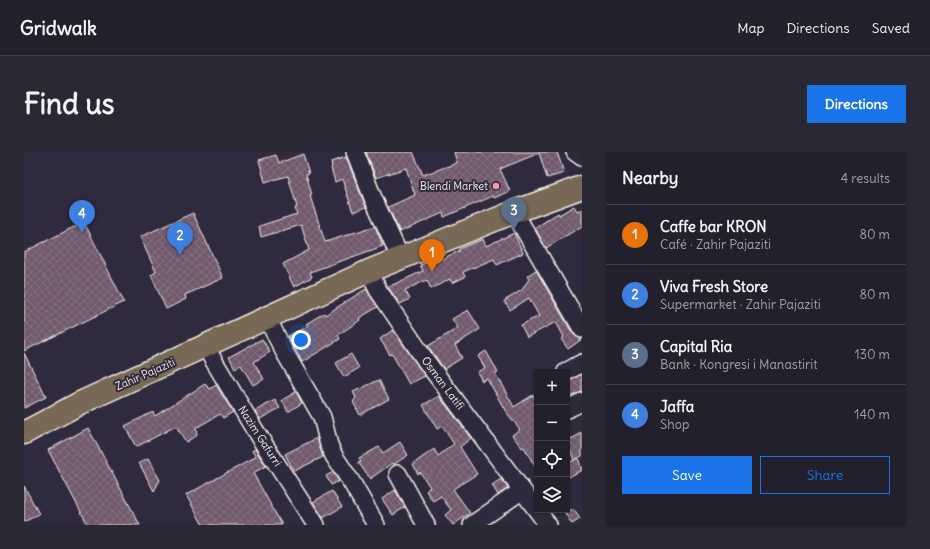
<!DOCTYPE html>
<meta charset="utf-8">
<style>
body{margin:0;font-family:Delius,sans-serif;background:#2b2836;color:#f1f3f6}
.controls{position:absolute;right:12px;bottom:12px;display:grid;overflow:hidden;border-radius:0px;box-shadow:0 1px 3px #0004}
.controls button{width:36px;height:36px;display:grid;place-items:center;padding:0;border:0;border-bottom:1px solid #403e4a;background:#23202e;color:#f1f3f6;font:20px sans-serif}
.you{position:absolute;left:277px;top:188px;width:14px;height:14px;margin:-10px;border:3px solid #fff;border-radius:50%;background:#1a73e8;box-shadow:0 0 0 6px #1a73e833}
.badge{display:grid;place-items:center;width:26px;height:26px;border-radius:50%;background:#1a73e8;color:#fff;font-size:13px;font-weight:700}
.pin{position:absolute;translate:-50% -33px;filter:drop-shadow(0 1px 2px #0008)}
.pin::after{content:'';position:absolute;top:21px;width:14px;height:12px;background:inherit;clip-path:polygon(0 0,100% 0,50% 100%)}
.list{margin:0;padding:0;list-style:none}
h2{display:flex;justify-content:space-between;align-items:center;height:52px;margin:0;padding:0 16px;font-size:17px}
h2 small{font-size:13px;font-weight:400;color:#a3a3aa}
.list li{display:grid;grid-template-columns:26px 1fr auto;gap:12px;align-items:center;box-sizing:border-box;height:60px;padding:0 16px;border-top:1px solid #403e4a}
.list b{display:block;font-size:15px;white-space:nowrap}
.list p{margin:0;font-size:13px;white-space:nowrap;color:#a3a3aa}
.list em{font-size:13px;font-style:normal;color:#a3a3aa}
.actions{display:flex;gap:8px;padding:12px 16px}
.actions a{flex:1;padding:9px 0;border:1px solid #1a73e8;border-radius:0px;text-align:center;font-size:14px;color:#1a73e8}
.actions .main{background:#1a73e8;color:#fff}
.icon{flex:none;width:22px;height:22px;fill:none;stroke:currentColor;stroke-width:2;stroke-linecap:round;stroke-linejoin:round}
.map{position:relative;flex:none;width:558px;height:373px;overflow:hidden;border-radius:0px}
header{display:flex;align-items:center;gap:24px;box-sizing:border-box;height:56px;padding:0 20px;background:#23202e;border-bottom:1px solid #403e4a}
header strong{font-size:19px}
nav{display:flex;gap:22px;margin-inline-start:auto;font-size:14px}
.intro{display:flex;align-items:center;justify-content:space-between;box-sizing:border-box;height:96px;padding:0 24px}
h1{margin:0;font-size:28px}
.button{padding:10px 18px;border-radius:0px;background:#1a73e8;color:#fff;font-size:14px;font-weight:700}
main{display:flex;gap:24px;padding:0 24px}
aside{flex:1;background:#23202e;border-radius:0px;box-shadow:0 1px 3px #0004}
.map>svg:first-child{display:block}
.building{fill:url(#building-cross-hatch);stroke:#f4f1e8}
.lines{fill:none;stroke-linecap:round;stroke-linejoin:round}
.minor-casing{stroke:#f4f1e8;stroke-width:20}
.major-casing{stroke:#f4f1e8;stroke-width:25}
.minor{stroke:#2f2a3d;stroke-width:17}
.major{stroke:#776954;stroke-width:22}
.poi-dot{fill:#ff9aa2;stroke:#2f2a3d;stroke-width:1.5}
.labels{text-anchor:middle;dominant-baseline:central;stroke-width:4;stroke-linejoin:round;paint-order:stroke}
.poi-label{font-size:11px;fill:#f4f1e8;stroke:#2f2a3d;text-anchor:end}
.street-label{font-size:11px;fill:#f4f1e8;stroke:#2f2a3d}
</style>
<header>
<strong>Gridwalk</strong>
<nav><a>Map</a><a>Directions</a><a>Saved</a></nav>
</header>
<div class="intro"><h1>Find us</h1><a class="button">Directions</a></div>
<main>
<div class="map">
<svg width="558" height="373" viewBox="0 0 558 373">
<defs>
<pattern id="building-cross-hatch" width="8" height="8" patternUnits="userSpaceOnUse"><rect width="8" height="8" fill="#715a6e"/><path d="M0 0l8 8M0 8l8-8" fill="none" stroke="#867283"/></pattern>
</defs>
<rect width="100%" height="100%" fill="#2f2a3d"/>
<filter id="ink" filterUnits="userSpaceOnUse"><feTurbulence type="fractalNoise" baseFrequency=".025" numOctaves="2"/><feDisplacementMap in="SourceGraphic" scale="8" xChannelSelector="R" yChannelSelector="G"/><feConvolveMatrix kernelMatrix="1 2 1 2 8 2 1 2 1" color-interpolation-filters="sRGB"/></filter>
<g filter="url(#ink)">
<g class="building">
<polygon points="342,0 389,0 399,23 433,11 430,0 533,0 540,21 523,26 515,1 476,17 486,39 470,46 469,44 420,65 419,61 376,80 364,55 391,43 382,16 352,26"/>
<polygon points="279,2 285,21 282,22 288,43 286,44 301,90 351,74 359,94 286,120 288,125 270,135 259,112 285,98 277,73 237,85 235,74 273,62 271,56 273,55 264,24 241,30 235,8 252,3 255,11"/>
<polygon points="322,5 342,55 329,60 318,27 311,30 307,16 308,15 307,10"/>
<polygon points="550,54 553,59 558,57 558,74 522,96 511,76 534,61 535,63"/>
<polygon points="169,61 199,126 161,143 162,147 142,157 127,123 132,120 116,85"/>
<polygon points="60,70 100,150 0,199 0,100"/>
<polygon points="490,81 499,101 473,113 470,107 439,120 441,125 428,131 426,127 407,137 403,128 381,138 386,147 376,152 364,135 399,119 396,113 412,107 413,109 435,99 435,97 459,87 462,94"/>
<polygon points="512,118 549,182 558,187 544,197 537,187 540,185 532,170 503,185 497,173 515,164 505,146 486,158 480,149 498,138 505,127 503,124"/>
<polygon points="342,137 354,155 335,166 336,168 314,183 316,187 278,210 264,184 284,174 282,172 300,161 301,163"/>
<polygon points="444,158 456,177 431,193 438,206 420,217 404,194 434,176 428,167"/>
<polygon points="369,178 401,224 385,232 368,202 366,203 356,187"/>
<polygon points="238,187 246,200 230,210 240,227 229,233 217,213 211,216 205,205"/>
<polygon points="462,199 474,220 471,221 490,255 509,243 513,249 513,318 500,295 498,296 488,283 496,277 482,260 463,226 458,229 453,220 461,216 454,204"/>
<polygon points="0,201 22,245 0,256"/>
<polygon points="327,202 335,216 320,225 312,211"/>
<polygon points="558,222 558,240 543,246 543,230"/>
<polygon points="355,228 365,247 336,263 329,250 332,246 329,240"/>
<polygon points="181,232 186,237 192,233 209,260 199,266 196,262 172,276 173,283 162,290 152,274 112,295 101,274 129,260 131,264"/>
<polygon points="272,240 278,251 264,260 258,248"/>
<polygon points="415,244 447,286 436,295 453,322 429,337 446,361 429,373 421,363 427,358 417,344 409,349 402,339 406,335 396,320 394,322 389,312 410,297 414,304 430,292 418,274 413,277 399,253"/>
<polygon points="251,248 256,256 236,267 231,259"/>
<polygon points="64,276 116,373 64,373 24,298"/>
<polygon points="558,281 558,304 550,308 543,289"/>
<polygon points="293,286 299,305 270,319 261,302"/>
<polygon points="376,290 384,303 369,313 368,311 346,327 334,310 337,309 335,306 355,295 359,301"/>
<polygon points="231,297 242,314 229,321 258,373 179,373 162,343 232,305 228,299"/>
<polygon points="554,306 558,318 543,326 543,312"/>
<polygon points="124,307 136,328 130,339 115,311"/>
<polygon points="309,320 315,329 307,333 302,324"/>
<polygon points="477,327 484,336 474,343 468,333"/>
<polygon points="0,334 15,362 0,370"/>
<polygon points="371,338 381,355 369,363 358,347"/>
<polygon points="308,339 318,355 299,366 289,350"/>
<polygon points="539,358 550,358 556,367 548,372"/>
</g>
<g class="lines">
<defs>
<g id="minor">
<polyline points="331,0 349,46 377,107"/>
<polyline points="551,0 558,5"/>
<polyline points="490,60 558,177"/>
<polyline points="345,119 354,138 402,209 524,373"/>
<polyline points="243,166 261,201 298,265 305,293 310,304 328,331 352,373"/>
<polyline points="181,194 232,280 292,373"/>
<polyline points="542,220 558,211"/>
<polyline points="543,257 558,250"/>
<polyline points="374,322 402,373"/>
<polyline points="448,373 497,339"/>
</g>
<polyline id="major" points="0,281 56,251 345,119 490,60 558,35"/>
</defs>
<use href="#minor" class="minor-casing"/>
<use href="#major" class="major-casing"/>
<use href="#minor" class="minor"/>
<use href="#major" class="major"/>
</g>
</g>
<circle class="poi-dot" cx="472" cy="34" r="4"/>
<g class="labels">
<g class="poi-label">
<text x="464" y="34">Blendi Market</text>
</g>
<g class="street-label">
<text transform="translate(121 222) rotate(-24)">Zahir Pajaziti</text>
<text transform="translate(419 231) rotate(53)">Osman Latifi</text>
<text transform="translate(236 284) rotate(57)">Nazim Gafurri</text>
</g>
</g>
</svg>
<div class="controls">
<button>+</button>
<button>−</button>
<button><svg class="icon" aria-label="locate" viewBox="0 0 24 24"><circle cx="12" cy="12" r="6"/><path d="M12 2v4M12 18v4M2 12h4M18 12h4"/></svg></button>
<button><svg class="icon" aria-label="layers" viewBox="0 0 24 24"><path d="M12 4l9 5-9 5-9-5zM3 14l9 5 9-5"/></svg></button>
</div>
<div class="you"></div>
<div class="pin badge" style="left:408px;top:120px;background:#e8710a">1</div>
<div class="pin badge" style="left:156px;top:103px;background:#3f7fe0">2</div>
<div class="pin badge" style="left:490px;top:78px;background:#5c6f8a">3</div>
<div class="pin badge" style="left:58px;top:81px;background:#3f7fe0">4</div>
</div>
<aside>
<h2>Nearby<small>4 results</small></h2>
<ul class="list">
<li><span class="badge" style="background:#e8710a">1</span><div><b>Caffe bar KRON</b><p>Café · Zahir Pajaziti</p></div><em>80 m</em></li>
<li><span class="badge" style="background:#3f7fe0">2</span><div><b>Viva Fresh Store</b><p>Supermarket · Zahir Pajaziti</p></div><em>80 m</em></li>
<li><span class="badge" style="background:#5c6f8a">3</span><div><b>Capital Ria</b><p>Bank · Kongresi i Manastirit</p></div><em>130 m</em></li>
<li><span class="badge" style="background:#3f7fe0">4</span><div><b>Jaffa</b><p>Shop</p></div><em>140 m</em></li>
</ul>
<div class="actions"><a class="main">Save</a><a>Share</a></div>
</aside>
</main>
